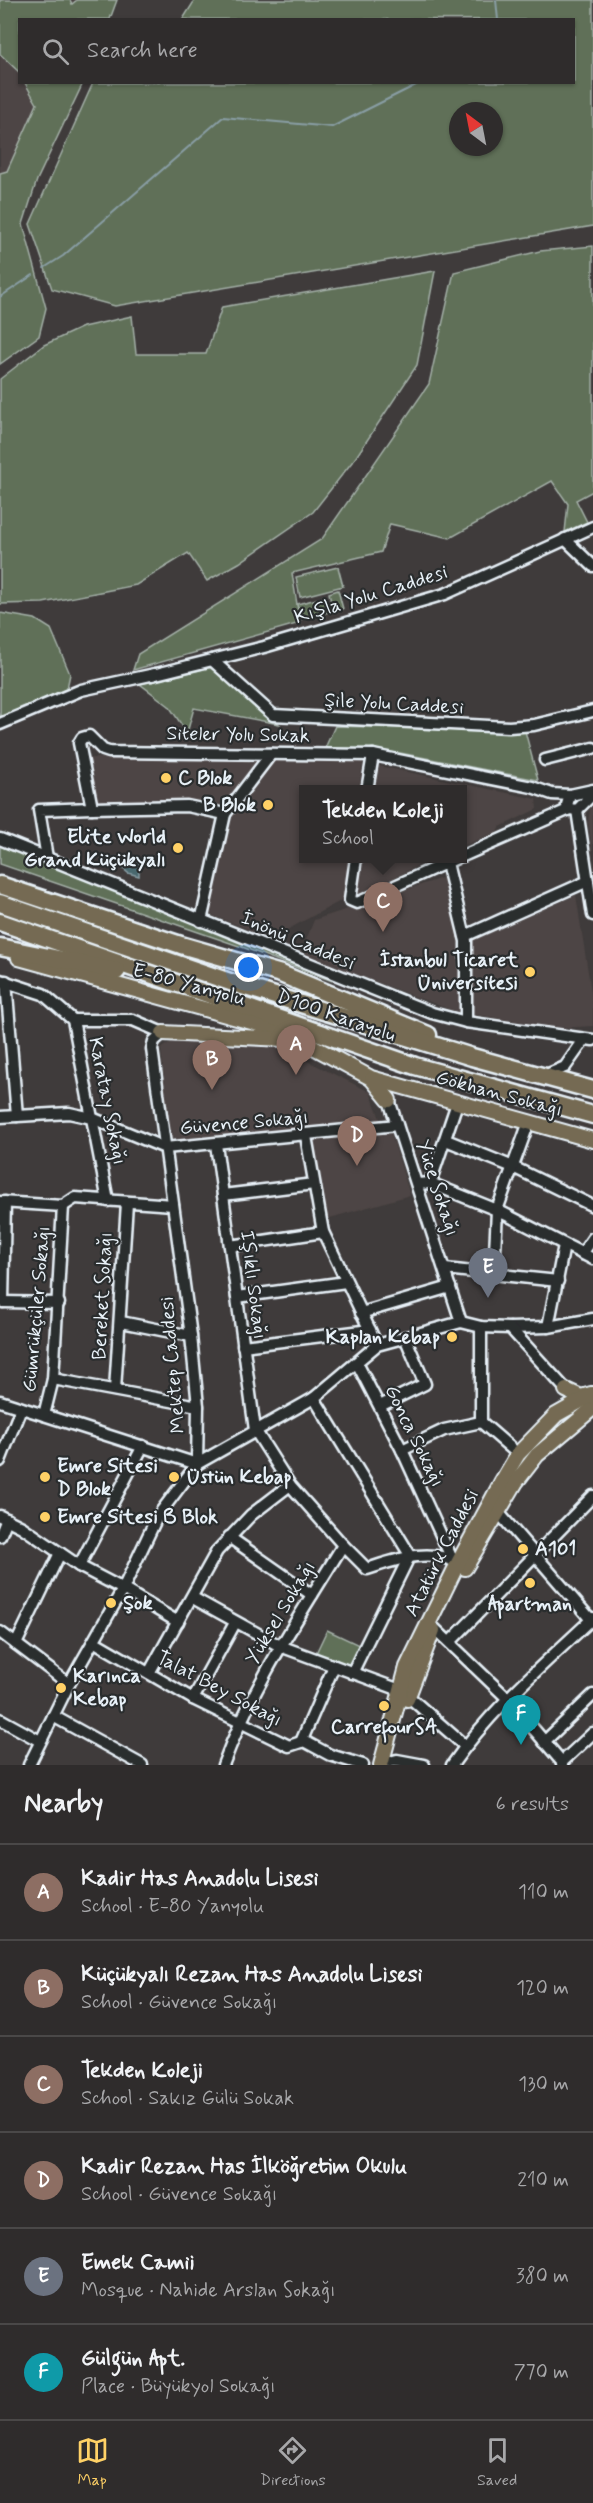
<!DOCTYPE html>
<meta charset="utf-8">
<style>
body{margin:0;font-family:Mynerve,sans-serif;background:#373434;color:#f1f3f6}
.compass{position:absolute;left:449px;top:102px;width:54px;height:54px;border-radius:50%;background:#2f2c2c;box-shadow:0 2px 4px #0004;rotate:328deg}
.you{position:absolute;left:249px;top:968px;width:21px;height:21px;margin:-15px;border:4px solid #fff;border-radius:50%;background:#1a73e8;box-shadow:0 0 0 9px #1a73e833}
.badge{display:grid;place-items:center;width:39px;height:39px;border-radius:50%;background:#ffd166;color:#fff;font-size:20px;font-weight:700}
.pin{position:absolute;translate:-50% -50px;filter:drop-shadow(0 2px 3px #0008)}
.pin::after{content:'';position:absolute;top:32px;width:21px;height:18px;background:inherit;clip-path:polygon(0 0,100% 0,50% 100%)}
.popup{position:absolute;left:299px;top:785px;width:168px;height:78px;box-sizing:border-box;display:grid;place-content:center;border-radius:0px;background:#2f2c2c;filter:drop-shadow(0 2px 4px #0005);font-size:20px;white-space:nowrap;color:#a7a7a9}
.popup b{font-size:22px;color:#f1f3f6}
.popup::after{content:'';position:absolute;left:50%;top:100%;margin-left:-12px;border:12px solid transparent;border-top-color:#2f2c2c}
.list{margin:0;padding:0;list-style:none}
h2{display:flex;justify-content:space-between;align-items:center;height:78px;margin:0;padding:0 24px;font-size:26px}
h2 small{font-size:20px;font-weight:400;color:#a7a7a9}
.list li{display:grid;grid-template-columns:39px 1fr auto;gap:18px;align-items:center;box-sizing:border-box;height:96px;padding:0 24px;border-top:2px solid #4a4848}
.list b{display:block;font-size:22px;white-space:nowrap}
.list p{margin:0;font-size:20px;white-space:nowrap;color:#a7a7a9}
.list em{font-size:20px;font-style:normal;color:#a7a7a9}
.icon{flex:none;width:33px;height:33px;fill:none;stroke:currentColor;stroke-width:2;stroke-linecap:round;stroke-linejoin:round}
.map{position:relative;flex:none;width:593px;height:1765px;overflow:hidden}
.search{position:absolute;background:#2f2c2c;box-shadow:0 2px 4px #0004;left:18px;right:18px;top:18px;height:66px;display:flex;align-items:center;gap:15px;box-sizing:border-box;padding:0 21px;border-radius:0px;color:#a7a7a9;font-size:22px}
.sheet{height:654px;background:#2f2c2c}
nav{display:flex;justify-content:space-around;align-items:center;box-sizing:border-box;height:84px;border-top:2px solid #4a4848;background:#2f2c2c;font-size:16px;color:#a7a7a9}
nav a{display:grid;justify-items:center;gap:3px}
nav .on{color:#ffd166}
.map>svg:first-child{display:block}
.built{fill:#4d4544}
.green{fill:#607058;stroke:#a4b0a8;stroke-width:1.5;fill-rule:evenodd}
.water{fill:#4a676e;stroke:#899ea5;stroke-width:1.5}
.lines{fill:none;stroke-linecap:round;stroke-linejoin:round}
.stream{stroke:#899ea5;stroke-width:2}
.minor-casing{stroke:#e8f1f8;stroke-width:15}
.major-casing{stroke:#e8f1f8;stroke-width:18}
.highway-casing{stroke:#e8f1f8;stroke-width:21}
.minor{stroke:#2a2d2e;stroke-width:10}
.major{stroke:#746b52;stroke-width:14}
.highway{stroke:#746b52;stroke-width:16}
.poi-dot{fill:#ffd166;stroke:#2a2d2e;stroke-width:2}
.labels{text-anchor:middle;dominant-baseline:central;stroke-width:4.5;stroke-linejoin:round;paint-order:stroke}
.street-label{font-size:20px;fill:#e8f1f8;stroke:#2a2d2e}
.poi-label{font-size:20px;font-weight:bold;fill:#e8f1f8;stroke:#2a2d2e;text-anchor:start}
</style>
<div class="map">
<svg width="593" height="1765" viewBox="0 0 593 1765">
<rect width="100%" height="100%" fill="#3f3b3b"/>
<filter id="ink" filterUnits="userSpaceOnUse"><feTurbulence type="fractalNoise" baseFrequency=".0167" numOctaves="2"/><feDisplacementMap in="SourceGraphic" scale="12" xChannelSelector="R" yChannelSelector="G"/><feConvolveMatrix kernelMatrix="1 2 1 2 8 2 1 2 1" color-interpolation-filters="sRGB"/></filter>
<g filter="url(#ink)">
<g class="built">
<polygon points="0,0 117,0 110,19 20,20 20,82 84,83 18,223 0,357"/>
<polygon points="259,757 363,762 359,789 304,790 304,858 350,859 344,899 272,938 208,914 232,816 222,807 188,802 95,803 87,758"/>
<polygon points="379,766 536,799 537,809 500,827 497,832 463,846 463,790 375,789"/>
<polygon points="593,805 593,855 588,823 590,809"/>
<polygon points="362,859 431,859 354,898"/>
<polygon points="445,877 462,951 459,1013 307,956 304,945 314,920"/>
<polygon points="576,895 593,1004 593,1026 558,1028 471,1014 472,940"/>
<polygon points="178,1037 265,1040 370,1092 381,1121 170,1140 161,1049"/>
<polygon points="390,1130 410,1195 323,1220 308,1137"/>
</g>
<g class="green">
<polygon points="0,0 70,0 72,4 77,0 117,0 110,19 20,20 19,72 0,54"/>
<path d="M195 0H593V226L115 306 52 289 30 224 93 83 574 82V20L183 19ZM458 111H494V147H458Z"/>
<polygon points="25,83 83,83 37,180 23,224 46,308 39,336 0,364 0,173 7,171 37,104"/>
<polygon points="593,246 593,491 576,500 587,522 565,532 568,504 552,481 450,538 390,524 381,552 292,573 300,623 133,670 138,654 322,539 429,384 454,272 540,251"/>
<polygon points="435,271 417,365 356,457 313,512 239,563 207,581 188,553 136,585 43,603 0,604 0,379 44,345 83,327 132,316 136,354 206,354 222,307"/>
<polygon points="338,567 343,586 300,597 296,577"/>
<polygon points="338,590 343,609 333,611 329,593"/>
<polygon points="325,597 329,612 301,619 297,604"/>
<polygon points="0,613 35,619 51,629 70,674 66,693 0,718"/>
<polygon points="213,667 279,724 194,708 187,733 169,706 140,684"/>
<polygon points="335,726 525,731 538,780 400,753 325,748"/>
<polygon points="0,843 125,896 336,978 332,981 242,947 0,864"/>
<polygon points="327,1630 359,1645 348,1667 316,1653"/>
</g>
<polygon class="water" points="117,857 139,862 139,876 128,873 119,865 102,863 102,860"/>
<g class="lines">
<g class="stream">
<polyline points="496,0 498,20"/>
<polyline points="44,268 63,256 223,117 332,127 422,82"/>
<polyline points="0,297 33,275"/>
</g>
<defs>
<g id="minor">
<polyline points="565,539 593,566"/>
<polyline points="212,660 273,715 509,727 534,725 593,711"/>
<polyline points="152,675 264,647 445,594 593,527"/>
<polyline points="0,724 81,690 155,674"/>
<polyline points="545,760 593,748"/>
<polyline points="367,790 373,755"/>
<polyline points="593,790 570,795 567,805 570,809 577,810 593,794"/>
<polyline points="92,808 187,806 225,814 201,921"/>
<polyline points="577,810 593,915"/>
<polyline points="225,814 271,754"/>
<polyline points="0,839 432,1013 466,1022 593,1040"/>
<polyline points="463,856 570,809"/>
<polyline points="47,858 39,810 92,808 79,743 82,738 89,736 103,750 109,752 373,755 532,787 552,794 570,795"/>
<polyline points="356,858 350,900 357,903 457,858"/>
<polyline points="447,863 466,941 466,1022"/>
<polyline points="465,936 588,881"/>
<polyline points="0,980 43,994 73,1020 108,1201"/>
<polyline points="6,981 17,1116"/>
<polyline points="544,1076 565,1067 584,1040"/>
<polyline points="389,1100 461,1322"/>
<polyline points="0,1117 69,1113 92,1118 165,1148 397,1125"/>
<polyline points="306,1136 323,1232 377,1345"/>
<polyline points="446,1140 513,1167 593,1206"/>
<path d="M216 1144 255 1430 290 1485 343 1545 367 1569C396 1560 429 1547 458 1563"/>
<polyline points="430,1183 457,1103"/>
<polyline points="418,1184 430,1183 497,1210 593,1259"/>
<polyline points="223,1195 314,1184"/>
<polyline points="0,1202 63,1206 75,1198 173,1205"/>
<polyline points="230,1246 323,1232"/>
<polyline points="582,1254 593,1238"/>
<polyline points="445,1269 558,1281"/>
<polyline points="494,1274 497,1210 529,1122"/>
<polyline points="237,1297 346,1282"/>
<polyline points="3,1302 5,1202"/>
<polyline points="3,1302 59,1303"/>
<polyline points="361,1313 450,1287"/>
<polyline points="121,1322 191,1336"/>
<polyline points="481,1327 481,1422 518,1454"/>
<polyline points="548,1327 564,1245"/>
<polyline points="510,1328 548,1327 593,1319"/>
<polyline points="243,1346 370,1330"/>
<polyline points="357,1363 402,1450 452,1559"/>
<polyline points="53,1379 198,1406"/>
<polyline points="115,1390 127,1203"/>
<polyline points="314,1398 410,1555 352,1673"/>
<polyline points="0,1401 197,1464"/>
<polyline points="380,1406 425,1384 405,1337"/>
<polyline points="44,1415 53,1379 63,1206"/>
<polyline points="402,1450 444,1430 481,1422"/>
<polyline points="0,1461 21,1408"/>
<polyline points="197,1464 314,1398 377,1345 461,1322 481,1327 510,1328 571,1395"/>
<polyline points="498,1512 593,1622"/>
<polyline points="0,1516 22,1527 79,1566 123,1589 178,1622"/>
<polyline points="0,1536 7,1519"/>
<polyline points="229,1537 312,1595"/>
<polyline points="79,1566 143,1446"/>
<polyline points="193,1598 280,1646 400,1690"/>
<polyline points="434,1628 507,1698 562,1762"/>
<polyline points="0,1632 69,1684"/>
<polyline points="95,1642 193,1699 289,1746 304,1741 330,1755 363,1765"/>
<polyline points="450,1642 593,1496"/>
<polyline points="16,1644 60,1553"/>
<polyline points="149,1673 217,1551 251,1515 290,1485"/>
<polyline points="408,1696 465,1746"/>
<polyline points="193,1699 235,1623"/>
<polyline points="53,1716 142,1765"/>
<polyline points="0,1719 40,1741"/>
<polyline points="301,1742 334,1666"/>
<polyline points="544,1742 593,1695"/>
<polyline points="390,1762 397,1760 424,1765"/>
<polyline points="29,1765 69,1684 123,1589 157,1517 197,1464 198,1406 191,1336 152,1049 154,1041 163,1033 133,1020 73,1020"/>
<path d="M223 1765C252 1686 299 1617 343 1545"/>
<path d="M452 1765C491 1709 543 1665 593 1618"/>
<polyline points="562,1765 562,1762 593,1733"/>
</g>
<g id="major">
<polyline points="19,958 266,1026 310,1045 371,1078 593,1140"/>
<polyline points="163,1033 284,1039"/>
<polyline points="372,1079 389,1100"/>
<polyline points="566,1390 581,1397 591,1394"/>
<polyline points="465,1568 516,1482 537,1455 593,1408"/>
<polyline points="407,1699 433,1630"/>
<polyline points="381,1765 407,1667 458,1563 502,1481 518,1454 556,1415 593,1394"/>
</g>
<g id="highway">
<polyline points="0,885 181,945 281,974 428,1035"/>
<polyline points="0,903 233,983 472,1057 593,1090"/>
<polyline points="0,922 415,1066 593,1115"/>
<polyline points="0,947 117,971"/>
</g>
</defs>
<use href="#minor" class="minor-casing"/>
<use href="#major" class="major-casing"/>
<use href="#highway" class="highway-casing"/>
<use href="#minor" class="minor"/>
<use href="#major" class="major"/>
<use href="#highway" class="highway"/>
</g>
</g>
<g class="poi-dot">
<circle cx="166" cy="778" r="6"/>
<circle cx="268" cy="805" r="6"/>
<circle cx="178" cy="848" r="6"/>
<circle cx="530" cy="972" r="6"/>
<circle cx="452" cy="1337" r="6"/>
<circle cx="45" cy="1477" r="6"/>
<circle cx="174" cy="1477" r="6"/>
<circle cx="45" cy="1517" r="6"/>
<circle cx="523" cy="1549" r="6"/>
<circle cx="530" cy="1583" r="6"/>
<circle cx="111" cy="1603" r="6"/>
<circle cx="61" cy="1688" r="6"/>
<circle cx="384" cy="1706" r="6"/>
</g>
<g class="labels">
<g class="street-label">
<text transform="translate(371 595) rotate(-17)">Kışla Yolu Caddesi</text>
<text transform="translate(394 704) rotate(3)">Şile Yolu Caddesi</text>
<text transform="translate(238 735) rotate(1)">Siteler Yolu Sokak</text>
<text transform="translate(298 941) rotate(23)">İnönü Caddesi</text>
<text transform="translate(189 985) rotate(15)">E-80 Yanyolu</text>
<text transform="translate(336 1016) rotate(19)">D100 Karayolu</text>
<text transform="translate(499 1094) rotate(15)">Gökhan Sokağı</text>
<text transform="translate(107 1101) rotate(79)">Karatay Sokağı</text>
<text transform="translate(244 1123) rotate(-5)">Güvence Sokağı</text>
<text transform="translate(437 1188) rotate(72)">Yüce Sokağı</text>
<text transform="translate(253 1285) rotate(83)">Işıklı Sokağı</text>
<text transform="translate(103 1296) rotate(-87)">Bereket Sokağı</text>
<text transform="translate(37 1309) rotate(-85)">Gümrükçüler Sokağı</text>
<text transform="translate(173 1365) rotate(-95)">Mektep Caddesi</text>
<text transform="translate(414 1436) rotate(64)">Gonca Sokağı</text>
<text transform="translate(442 1553) rotate(-63)">Atatürk Caddesi</text>
<text transform="translate(281 1613) rotate(-59)">Yüksel Sokağı</text>
<text transform="translate(219 1689) rotate(28)">Talat Bey Sokağı</text>
</g>
<g class="poi-label">
<text x="178" y="778">C Blok</text>
<text x="256" y="805" text-anchor="end">B Blok</text>
<text x="166" y="837" text-anchor="end">Elite World<tspan x="166" dy="23">Grand Küçükyalı</tspan></text>
<text x="518" y="960" text-anchor="end">İstanbul Ticaret<tspan x="518" dy="23">Üniversitesi</tspan></text>
<text x="440" y="1337" text-anchor="end">Kaplan Kebap</text>
<text x="57" y="1466">Emre Sitesi<tspan x="57" dy="23">D Blok</tspan></text>
<text x="186" y="1477">Üstün Kebap</text>
<text x="57" y="1517">Emre Sitesi B Blok</text>
<text x="535" y="1549">A101</text>
<text x="123" y="1603">Şok</text>
<text x="530" y="1604" text-anchor="middle">Apartman</text>
<text x="73" y="1676">Karınca<tspan x="73" dy="23">Kebap</tspan></text>
<text x="384" y="1727" text-anchor="middle">CarrefourSA</text>
</g>
</g>
</svg>
<svg class="compass" viewBox="-18 -18 36 36"><path d="M0-13l5 13h-10z" fill="#e53935"/><path d="M0 13l5-13h-10z" fill="#a7a7a9"/></svg>
<div class="you"></div>
<div class="pin badge" style="left:296px;top:1075px;background:#8d6e63">A</div>
<div class="pin badge" style="left:212px;top:1090px;background:#8d6e63">B</div>
<div class="pin badge" style="left:383px;top:932px;background:#8d6e63">C</div>
<div class="popup"><b>Tekden Koleji</b>School</div>
<div class="pin badge" style="left:357px;top:1166px;background:#8d6e63">D</div>
<div class="pin badge" style="left:488px;top:1298px;background:#6b7280">E</div>
<div class="pin badge" style="left:521px;top:1745px;background:#0f9aa8">F</div>
<div class="search"><svg class="icon" aria-label="search" viewBox="0 0 24 24"><circle cx="10" cy="10" r="6"/><path d="M15 15l6 6"/></svg>Search here</div>
</div>
<section class="sheet">
<h2>Nearby<small>6 results</small></h2>
<ul class="list">
<li><span class="badge" style="background:#8d6e63">A</span><div><b>Kadir Has Anadolu Lisesi</b><p>School · E-80 Yanyolu</p></div><em>110 m</em></li>
<li><span class="badge" style="background:#8d6e63">B</span><div><b>Küçükyalı Rezan Has Anadolu Lisesi</b><p>School · Güvence Sokağı</p></div><em>120 m</em></li>
<li><span class="badge" style="background:#8d6e63">C</span><div><b>Tekden Koleji</b><p>School · Sakız Gülü Sokak</p></div><em>130 m</em></li>
<li><span class="badge" style="background:#8d6e63">D</span><div><b>Kadir Rezan Has İlköğretim Okulu</b><p>School · Güvence Sokağı</p></div><em>210 m</em></li>
<li><span class="badge" style="background:#6b7280">E</span><div><b>Emek Camii</b><p>Mosque · Nahide Arslan Sokağı</p></div><em>380 m</em></li>
<li><span class="badge" style="background:#0f9aa8">F</span><div><b>Gülgün Apt.</b><p>Place · Büyükyol Sokağı</p></div><em>770 m</em></li>
</ul>
</section>
<nav>
<a class="on"><svg class="icon" aria-label="map" viewBox="0 0 24 24"><path d="M3 6l6-2 6 2 6-2v14l-6 2-6-2-6 2zM9 4v14M15 6v14"/></svg>Map</a>
<a><svg class="icon" aria-label="directions" viewBox="0 0 24 24"><path d="M12 3l9 9-9 9-9-9zM9 14v-3h6M13 9l2 2-2 2"/></svg>Directions</a>
<a><svg class="icon" aria-label="saved" viewBox="0 0 24 24"><path d="M7 4h10v16l-5-4-5 4z"/></svg>Saved</a>
</nav>
